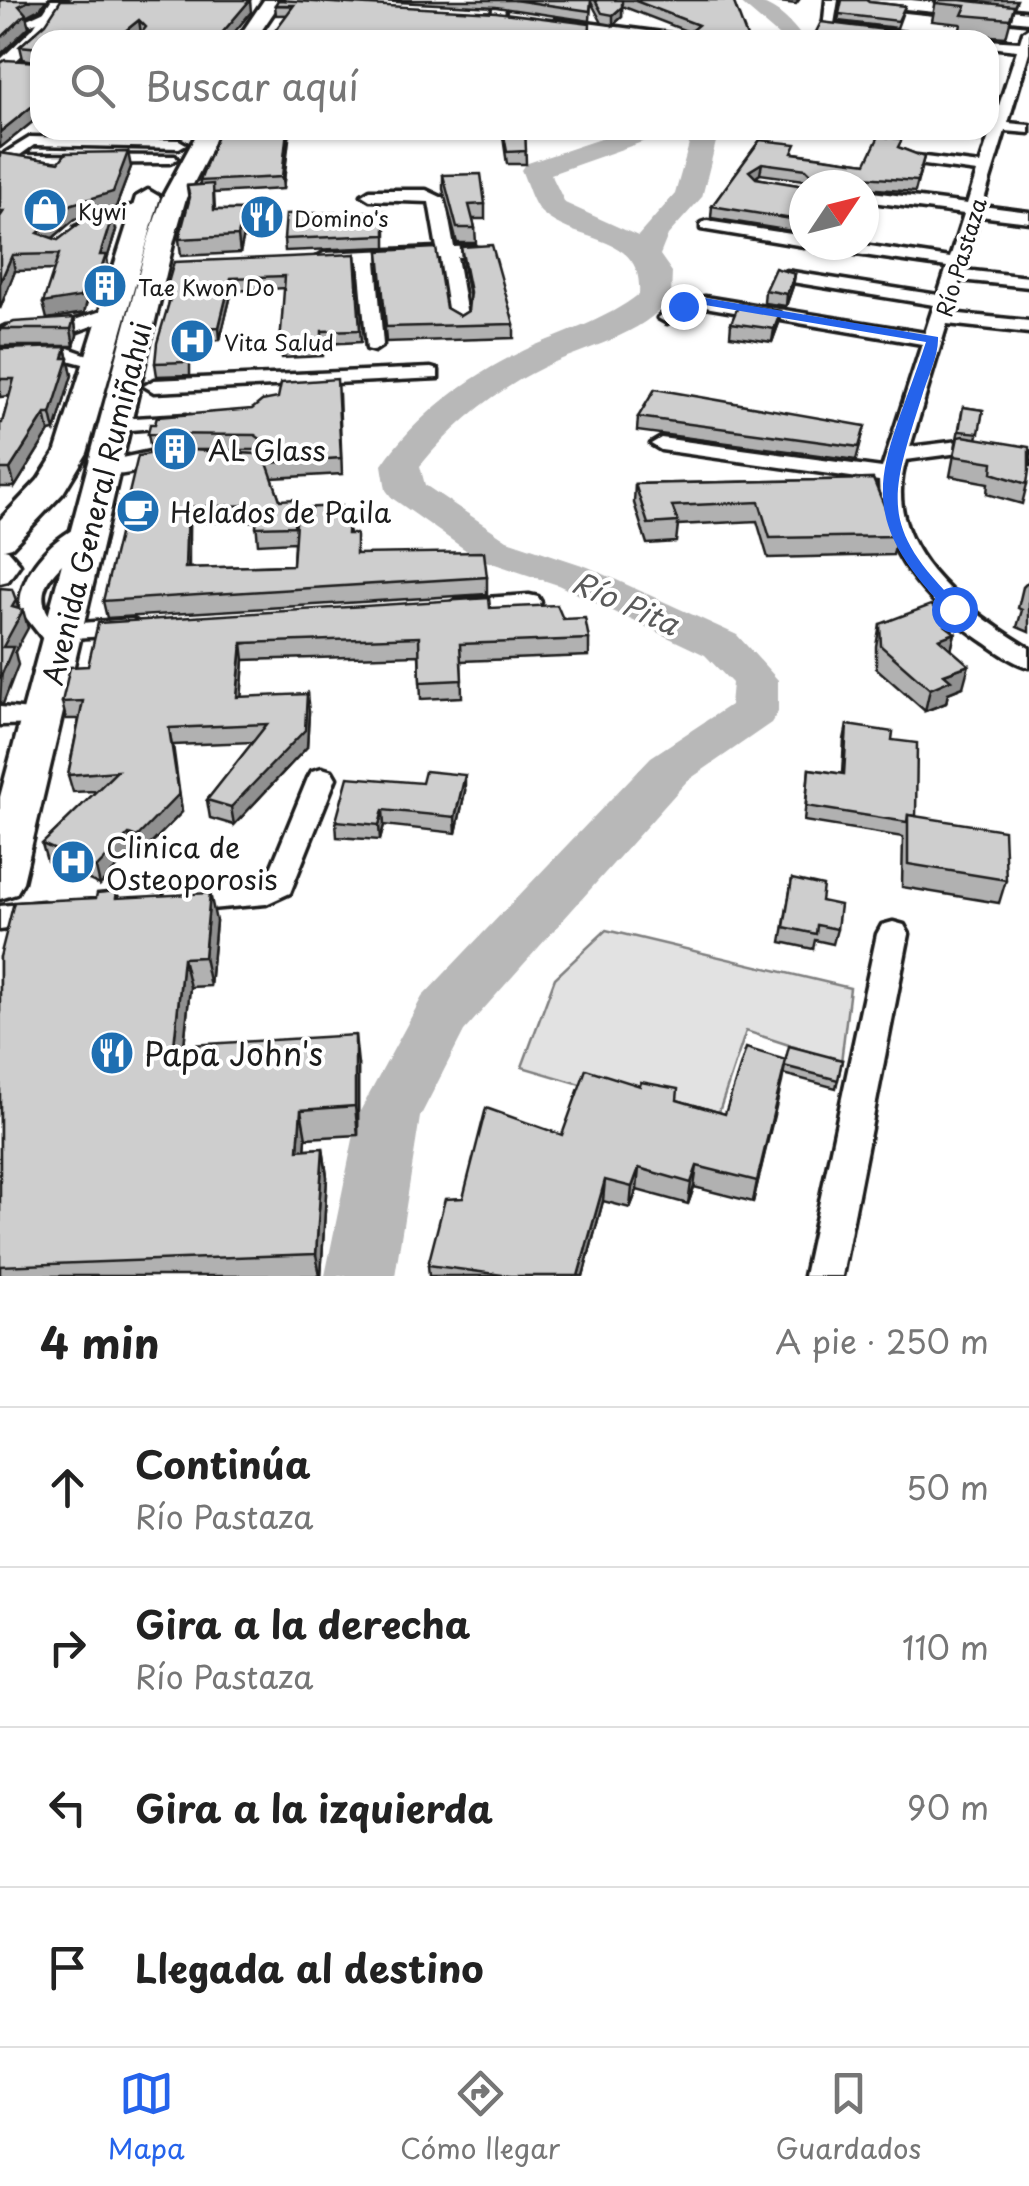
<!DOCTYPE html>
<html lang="es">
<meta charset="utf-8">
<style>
body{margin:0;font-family:"Playpen Sans",sans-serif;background:#f2f2f2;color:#222}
.compass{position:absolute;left:789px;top:170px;width:90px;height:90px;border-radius:50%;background:#fff;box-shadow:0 2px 8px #0004;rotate:55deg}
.stop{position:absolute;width:30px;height:30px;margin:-22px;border:8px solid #2563eb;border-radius:50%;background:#fff}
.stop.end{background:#2563eb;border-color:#fff;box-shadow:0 2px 10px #0008}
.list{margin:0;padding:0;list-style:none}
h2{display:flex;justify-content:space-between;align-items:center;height:130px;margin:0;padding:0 40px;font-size:42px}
h2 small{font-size:32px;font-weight:400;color:#767676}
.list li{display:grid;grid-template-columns:65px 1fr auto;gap:30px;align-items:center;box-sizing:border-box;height:160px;padding:0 40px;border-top:2px solid #e0e0e0}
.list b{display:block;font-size:38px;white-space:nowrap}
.list p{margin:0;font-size:32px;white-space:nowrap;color:#767676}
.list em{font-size:32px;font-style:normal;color:#767676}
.icon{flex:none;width:55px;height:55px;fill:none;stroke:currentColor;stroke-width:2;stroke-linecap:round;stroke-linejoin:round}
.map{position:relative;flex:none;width:1029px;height:1276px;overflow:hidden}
.search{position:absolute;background:#fff;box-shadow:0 2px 8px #0004;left:30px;right:30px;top:30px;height:110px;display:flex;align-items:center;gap:25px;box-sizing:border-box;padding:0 35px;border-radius:30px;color:#767676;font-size:38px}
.sheet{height:770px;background:#fff}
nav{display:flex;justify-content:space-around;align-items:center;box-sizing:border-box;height:140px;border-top:2px solid #e0e0e0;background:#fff;font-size:28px;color:#767676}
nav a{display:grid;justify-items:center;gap:5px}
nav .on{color:#2563eb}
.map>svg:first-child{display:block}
.green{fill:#e2e2e2;stroke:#7f7f7f;stroke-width:2.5}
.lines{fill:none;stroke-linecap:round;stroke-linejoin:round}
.river{fill:#b8b8b8;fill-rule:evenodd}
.minor-casing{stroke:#1c1c1c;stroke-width:7}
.major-casing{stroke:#1c1c1c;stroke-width:8}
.highway-casing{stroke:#1c1c1c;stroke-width:7}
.minor{fill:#fff;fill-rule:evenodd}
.major{fill:#fff;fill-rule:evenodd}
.highway{fill:#fff;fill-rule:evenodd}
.wall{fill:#b1b1b1;stroke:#1c1c1c;stroke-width:2.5;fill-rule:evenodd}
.shaded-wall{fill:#909090;stroke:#1c1c1c;stroke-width:2.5}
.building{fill:#cecece;stroke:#1c1c1c;stroke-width:2.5}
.route{fill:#2563eb}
.labels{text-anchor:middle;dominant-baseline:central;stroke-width:8;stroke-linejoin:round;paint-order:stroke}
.far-poi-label{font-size:22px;fill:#1c1c1c;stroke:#fff;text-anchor:start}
.far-street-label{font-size:22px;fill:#1c1c1c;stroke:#fff}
.poi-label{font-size:28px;fill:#1c1c1c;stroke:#fff;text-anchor:start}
.street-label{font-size:28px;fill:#1c1c1c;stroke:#fff}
.water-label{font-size:30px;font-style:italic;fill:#5a5a5a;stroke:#fff}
.near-poi-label{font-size:32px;fill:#1c1c1c;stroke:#fff;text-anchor:start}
</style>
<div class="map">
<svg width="1029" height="1276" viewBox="0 0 1029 1276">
<rect width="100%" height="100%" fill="#fff"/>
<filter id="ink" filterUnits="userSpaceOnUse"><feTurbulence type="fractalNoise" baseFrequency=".01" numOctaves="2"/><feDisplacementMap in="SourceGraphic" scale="20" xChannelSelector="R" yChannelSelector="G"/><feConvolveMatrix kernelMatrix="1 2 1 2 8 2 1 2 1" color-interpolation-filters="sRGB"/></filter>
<g filter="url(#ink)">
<polygon class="green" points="606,930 850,988 841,1062 746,1031 717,1118 638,1101 522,1067 555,978"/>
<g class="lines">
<g class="river">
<path d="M737 0C767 0 784 13 802 37L776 40 779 36Z"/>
<path d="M627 130H666L662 135 551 174 565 203 638 236 675 194 693 130H719L702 197 668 235 660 255 672 272 671 297C644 336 582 348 542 368 495 391 453 425 420 466L425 485 507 540 588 567 737 635 778 680V712L771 723 687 781 464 1031 420 1117 395 1276H325L358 1115 422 997 651 757 730 705 732 683 705 655 558 585 477 558 392 498 386 490 382 465C417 414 472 374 527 349 565 332 606 320 639 294 643 232 578 245 543 214 532 205 527 182 521 170L525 164Z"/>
</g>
<defs>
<g id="minor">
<polygon points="495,0 507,0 498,40 486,40"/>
<polygon points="826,0 838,0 834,24 962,40 919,40 823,30"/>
<polygon points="49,9 53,16 31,24 25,20"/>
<polygon points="556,19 670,34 676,38 657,40 552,26"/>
<path d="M1029 28V52L1008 123 1029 125V133L1005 131 982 206 1029 212V222L980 216 963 270 1029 277V287L960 280 950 313 1029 321V333L947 324 910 447 959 441 1029 452V464L959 453 906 460C879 547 965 609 1029 648V667C1012 663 996 650 981 640 925 601 881 552 879 481L661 450 651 444 661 438 882 468 922 344 705 307 689 310 667 323 658 318 677 302 705 297 925 333 934 305 786 281 777 276 786 271 938 295 947 267 828 250 820 245H863L950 258 964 214 864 201V191L967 204 977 172 917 164 910 160 917 156 980 164 991 130 989 121H994L1017 50 989 47 986 40 1020 42 1023 32Z"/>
<polygon points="31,137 179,140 186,144 179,148 34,145 20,155 175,156 177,159 170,163 15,164 5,159 5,153"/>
<polygon points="426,190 445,199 454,247 474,246 482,251 474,256 457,257 468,321 459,327 450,321 440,258 376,261 383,345 374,351 367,349 359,261 324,263 315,258 324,253 437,248 429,202 370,200 362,195 370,190"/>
<polygon points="145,203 153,208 151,211 83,232 75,227 109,211"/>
<polygon points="707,221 804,236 804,245 808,245 804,246 701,229 701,223"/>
<polygon points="113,307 122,312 119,316 75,332 17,335 0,342 0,329 6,326 72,321"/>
<polygon points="68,348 108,362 98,368 68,360 0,362 0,350"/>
<polygon points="431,368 438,370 438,378 154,392 144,386 154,380"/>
<polygon points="187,415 194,417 194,425 117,431 107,425 117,419"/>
<path d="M150 452 158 453 161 458C146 471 112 482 95 468L98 463Z"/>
<path d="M91 522 102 529C79 556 16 582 57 625L132 619 144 627 132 635 69 638 68 648H50L21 611C15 575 57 531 91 522Z"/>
<polygon points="0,548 8,550 20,564 8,581 0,583"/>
<polygon points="529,595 538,597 541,602 538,607 456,614 444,607 456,600"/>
<polygon points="0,707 50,712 54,718 50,724 0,725"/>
<polygon points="322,768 332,771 336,778 290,893 266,904 177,912 166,908 162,900 166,892 177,888 267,878 308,778 312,771"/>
<polygon points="43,902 54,906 58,914 54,922 0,930 0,906"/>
<polygon points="893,922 904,925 909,934 842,1276 804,1276 877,934 882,925"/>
</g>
<g id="major">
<polygon points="51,0 67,0 45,34 0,75 0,60 33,28"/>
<polygon points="860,0 911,0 1029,12 1029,22 868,5"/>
</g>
<g id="highway">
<polygon points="264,0 282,0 255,40 237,40"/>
<polygon points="199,130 221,130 186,198 174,240 23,882 16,894 0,899 0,797 148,240 162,198"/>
<polygon points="148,190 160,197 87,453 63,493 12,547 0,550 0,520 38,480 55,453 136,197"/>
</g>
</defs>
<use href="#minor" class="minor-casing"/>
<use href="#major" class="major-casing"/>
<use href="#highway" class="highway-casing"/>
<use href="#minor" class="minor"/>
<use href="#major" class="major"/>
<use href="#highway" class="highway"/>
</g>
<g class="wall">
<polygon points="358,0 733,0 689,32 622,6 622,17 613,25 602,23 591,2 590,21 496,7"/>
<polygon points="760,0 799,0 796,4"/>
<polygon points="842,0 869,2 905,6 897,28 838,21"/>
<polygon points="936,0 1017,0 1014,7 1006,37 959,34 961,24 932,21"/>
<polygon points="275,5 496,12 276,15"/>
<polygon points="251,12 141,33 40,40 40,116 0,148 40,62 23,59 20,46 46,23"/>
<polygon points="90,130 151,130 147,136 91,134"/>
<polygon points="219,130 370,130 290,131 283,189 214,193 215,210 244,210 246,226 240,253 181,256 179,239 189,200 187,186 200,185 200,181"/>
<polygon points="502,130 525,130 526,164 507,164"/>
<polygon points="760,140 795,153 866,163 900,148 924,157 915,192 864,188 864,185 806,185 807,183 804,180 760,174 755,178 804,186 804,233 711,218 712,206"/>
<polygon points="0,153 59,162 131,167 116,207 75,219 53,238 58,240 116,230 107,259 109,271 99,301 87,301 84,313 47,319 54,270 15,271 0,309"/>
<polygon points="443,175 485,204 485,219 473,219 475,228 476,243 457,243 443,189"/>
<polygon points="386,223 386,247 285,251 284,239"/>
<polygon points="461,247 514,324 514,338 386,342 379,251 446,308 460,316 468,311 470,301 462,260"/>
<polygon points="355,254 361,342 323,344 323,356 282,358 280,345 285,288 232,291 220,340 201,341 200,359 190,360 190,375 157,376 155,363 169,302 166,290"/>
<polygon points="795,274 793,286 786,306 764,303 765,290"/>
<polygon points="74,318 77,335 74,346 0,346 0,328"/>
<polygon points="731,323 779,323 772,342 730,336"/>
<polygon points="66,347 72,375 55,431 49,432 15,487 0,487 0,423 2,423 9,396 0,397 0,349"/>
<path d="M339 394 342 474 272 478 280 500 297 508 343 516 357 554 487 577V594L107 618 103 601 172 450H151L148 434 252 409ZM185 450H257L259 452 255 454ZM256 521 258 544 294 542 293 565 189 568V523Z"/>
<polygon points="963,407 983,410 977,439 1027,484 1022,504 987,494 988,483 950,476"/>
<polygon points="638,417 865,426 856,460 637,431"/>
<polygon points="873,479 897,536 893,555 768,558 757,521 678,525 676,542 647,544 634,503 635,484"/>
<polygon points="1029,581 1029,632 1017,627 1022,610 1018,608 1023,587"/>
<polygon points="490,608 563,619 589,639 589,656 461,661 462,697 421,699 419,655 244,660 241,697 309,712 307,747 234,825 210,818 207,800 253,742 173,745 182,812 141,854 133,851 100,885 47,861 42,844 97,791 73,792 68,775 79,719 66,719 62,702 88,666"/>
<polygon points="880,624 954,624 952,631 955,633 951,650 963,687 948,693 946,703 925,711 876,668 876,646"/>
<polygon points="847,725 892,740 916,816 1006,880 999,903 902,887 903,837 804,821 809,769 842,774 844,740"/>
<polygon points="465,791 456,833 384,825 380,840 337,837 336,821"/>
<polygon points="792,879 821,901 837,929 833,944 815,940 813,949 781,942"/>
<polygon points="117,891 119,898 216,921 210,986 190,987 184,1046 358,1064 358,1135 306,1138 305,1149 323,1148 327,1177 321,1276 0,1276 0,957 96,898"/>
<polygon points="786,1060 842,1060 836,1088 783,1074 753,1202 694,1187 688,1204 637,1190 630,1208 603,1201 583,1276 429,1276 428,1265 463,1198 562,1135 677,1100 725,1114"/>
</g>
<g class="shaded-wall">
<polygon points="31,0 46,0 41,8 26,16 29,27 0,55 0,39 19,6"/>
<polygon points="250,0 251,12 228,40 216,40"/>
<polygon points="622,7 622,17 613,25 613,15"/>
<polygon points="139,20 141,33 132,40 114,40"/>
<polygon points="40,100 40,116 0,148 0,132"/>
<polygon points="287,130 289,130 283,189 282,177"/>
<polygon points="128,152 131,167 116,207 75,219 41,248 38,233"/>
<polygon points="762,163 760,174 748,183 749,171"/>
<polygon points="244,210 246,226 240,253 238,236"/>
<polygon points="113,214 116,230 107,259 109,271 99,301 96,284 100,255"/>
<polygon points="12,255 15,271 0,308 0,283"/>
<polygon points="795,274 793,286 786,306 787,294"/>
<polygon points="231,278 232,291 220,340 219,327"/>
<polygon points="84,285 87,301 84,313 47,319 43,303"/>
<polygon points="781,311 779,323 772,342 774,329"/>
<polygon points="74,318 77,335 74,346 71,329"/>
<polygon points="199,328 201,341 200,359 198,346"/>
<polygon points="66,347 72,375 55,431 51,414"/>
<polygon points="45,414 49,432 15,487 10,469"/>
<polygon points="187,507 189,523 188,584 185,568"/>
<polygon points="16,600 20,615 23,610 28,628 15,652 18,665 3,704 0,705 3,647 12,607"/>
<polygon points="954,624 951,635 955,633 950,655 939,639 946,626"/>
<polygon points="242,643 244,660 240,715 237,697"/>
<polygon points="969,665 963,687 948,693 946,703 925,711 930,689 944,674"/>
<polygon points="307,694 309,712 307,747 234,825 231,807"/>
<polygon points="169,728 182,812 141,854 137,837"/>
<polygon points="465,775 465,791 456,833 455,817"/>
<polygon points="383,810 384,825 380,840 379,825"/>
<polygon points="129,834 133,851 100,885 96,868"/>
<polygon points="210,893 216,921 210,986 204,957"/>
<polygon points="183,958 190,987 181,1075 174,1046"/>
<polygon points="355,1035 358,1064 358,1135 355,1106"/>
<polygon points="786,1060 782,1082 753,1202 757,1181"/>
<polygon points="301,1110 306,1138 303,1178 298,1150"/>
<polygon points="323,1148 327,1177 321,1276 320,1276 316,1254"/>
<polygon points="697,1166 694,1187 688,1204 691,1183"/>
<polygon points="639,1168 637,1190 630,1208 632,1187"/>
<polygon points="605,1180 603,1201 583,1276 578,1276"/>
</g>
<g class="building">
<polygon points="0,0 31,0 19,6 26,14 0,39"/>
<polygon points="61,0 250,0 216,40 136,40 146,27 139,20 114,40 40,40 40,48 20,46 46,23"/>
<polygon points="278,0 496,12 590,24 589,40 268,40 294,5 275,5"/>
<polygon points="514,0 591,0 590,11"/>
<polygon points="595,0 622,0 622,7 613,15 602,13"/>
<polygon points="633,0 733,0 748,40 680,40 698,25"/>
<polygon points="842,0 866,0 869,2 905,6 898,21 839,14"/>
<polygon points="936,0 960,0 1014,6 1010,19 962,15 966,6 935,3"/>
<polygon points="821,22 894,31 890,40 841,37 840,40 812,40"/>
<polygon points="40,58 40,100 0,132 0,63 5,60 40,62"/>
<polygon points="219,130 287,130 282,177 200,181"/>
<polygon points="503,130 525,130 526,151 507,152"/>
<polygon points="879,136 902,139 898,147 924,157 917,181 863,177 863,185 806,185 812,175 806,169 762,163 749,171 756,178 804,186 804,221 712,206 760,140 796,144 792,153 866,163"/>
<polygon points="128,152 113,192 72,204 38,233 58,240 88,217 106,212 113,214 100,255 106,255 96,284 84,285 80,297 43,303 59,254 12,255 0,283 0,217 4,211 0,211 0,153 59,162 66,153"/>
<polygon points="481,174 485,204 469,205 475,228 457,228 443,175"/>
<polygon points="213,184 214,210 244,210 238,236 179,239 190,197 187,186"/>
<polygon points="864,192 870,194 864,205"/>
<polygon points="385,211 385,235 284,239 286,214"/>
<polygon points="492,245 514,324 386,327 379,251 436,248 446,308 460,316 468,311 470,292 461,247"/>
<polygon points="355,254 360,330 322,331 322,343 280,345 285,276 231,278 219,327 199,328 198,346 188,347 188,362 155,363 157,343 173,289 166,290 174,262"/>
<polygon points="775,268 795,274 787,294 765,290"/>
<polygon points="739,304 781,311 774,329 731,323"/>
<polygon points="74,318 71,329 0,329 0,328 14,322"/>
<polygon points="66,347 63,358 69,358 51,414 45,414 10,469 0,469 0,423 2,423 14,379 0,379 0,349"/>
<polygon points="337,379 341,458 267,463 280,500 296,499 294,526 256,527 258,505 187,507 185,568 293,565 297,508 342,506 342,516 348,516 347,534 356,534 356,554 484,552 487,577 103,601 138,456 175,449 255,454 270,446 255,435 148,434 150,424 155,424 157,417 252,409 262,401 278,398 281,383"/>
<polygon points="655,389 865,426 859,447 638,417"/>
<polygon points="963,407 983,410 979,433 959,431"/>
<polygon points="963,436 1029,447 1029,470 1027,484 992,473 993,462 954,456 958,437"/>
<polygon points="873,479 897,536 770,538 759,502 672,506 678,522 648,524 635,484"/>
<polygon points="0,588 12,589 16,600 12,607 23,610 3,647 13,647 0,679"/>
<polygon points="489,598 490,608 557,605 563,619 585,618 589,639 460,644 462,680 420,682 419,637 242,643 237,697 307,694 305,730 231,807 207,800 267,724 169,728 179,794 137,837 129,834 96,868 42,844 117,771 68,775 83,701 62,702 70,667 88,666 98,623"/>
<polygon points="931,605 954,624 946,626 955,633 939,639 969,665 944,674 951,680 930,689 881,646 880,624"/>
<polygon points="847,725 893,732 892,740 917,743 916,816 908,815 907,822 806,806 809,769 844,774"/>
<polygon points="425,771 465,775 455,817 383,810 379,825 336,821 348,777 422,783"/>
<polygon points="908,815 1004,830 1006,880 908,864"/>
<polygon points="792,879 823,886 821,901 840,905 837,929 817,925 816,934 784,927"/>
<polygon points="117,891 116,898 210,893 204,957 183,958 174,1046 355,1035 355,1106 301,1110 298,1150 323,1148 316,1254 0,1266 0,957 14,902 96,898 97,893"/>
<polygon points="789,1046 842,1060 838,1080 784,1066"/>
<polygon points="746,1048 786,1060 757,1181 697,1166 691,1183 639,1168 632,1187 605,1180 578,1276 510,1276 428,1265 445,1199 463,1198 486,1108 562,1135 586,1069 640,1086 641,1082 678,1089 677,1100 725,1114"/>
</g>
</g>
<path class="route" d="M705 298 938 337C939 355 927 378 922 396 890 498 878 526 960 606V612H949C844 508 886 465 926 342L705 305 683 310 677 306Z"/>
<defs>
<symbol id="shop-disc" viewBox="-11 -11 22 22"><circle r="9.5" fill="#1f6fb2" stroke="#fff"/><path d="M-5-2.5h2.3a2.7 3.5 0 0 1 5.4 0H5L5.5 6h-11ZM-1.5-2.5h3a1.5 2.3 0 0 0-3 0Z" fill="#fff"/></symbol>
<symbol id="restaurant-disc" viewBox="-11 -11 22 22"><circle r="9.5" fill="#1f6fb2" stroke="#fff"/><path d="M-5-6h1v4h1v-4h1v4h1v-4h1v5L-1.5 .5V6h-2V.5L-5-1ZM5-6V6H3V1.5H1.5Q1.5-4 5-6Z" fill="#fff"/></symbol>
<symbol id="building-disc" viewBox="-11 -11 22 22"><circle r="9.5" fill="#1f6fb2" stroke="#fff"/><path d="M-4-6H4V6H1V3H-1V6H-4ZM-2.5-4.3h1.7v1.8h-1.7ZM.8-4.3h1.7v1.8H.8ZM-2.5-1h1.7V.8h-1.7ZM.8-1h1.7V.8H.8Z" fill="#fff"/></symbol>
<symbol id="hospital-disc" viewBox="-11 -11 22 22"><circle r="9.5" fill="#1f6fb2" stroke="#fff"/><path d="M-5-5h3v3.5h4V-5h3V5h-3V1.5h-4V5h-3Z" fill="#fff"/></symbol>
<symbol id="cafe-disc" viewBox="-11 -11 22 22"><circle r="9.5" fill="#1f6fb2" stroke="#fff"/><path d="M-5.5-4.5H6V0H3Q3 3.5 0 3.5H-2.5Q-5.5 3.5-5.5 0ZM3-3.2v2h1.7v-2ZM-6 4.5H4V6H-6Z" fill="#fff"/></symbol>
</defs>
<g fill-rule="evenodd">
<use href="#shop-disc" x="20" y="185" width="50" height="50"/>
<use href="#restaurant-disc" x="237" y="192" width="50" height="50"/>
<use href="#building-disc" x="80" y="261" width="50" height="50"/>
<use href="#hospital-disc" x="167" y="316" width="50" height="50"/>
<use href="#building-disc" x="150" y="424" width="50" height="50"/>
<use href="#cafe-disc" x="113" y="486" width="50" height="50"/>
<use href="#hospital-disc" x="48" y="837" width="50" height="50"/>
<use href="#restaurant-disc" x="87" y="1028" width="50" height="50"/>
</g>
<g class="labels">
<g class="far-poi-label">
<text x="78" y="210">Kywi</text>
<text x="294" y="217">Domino's</text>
<text x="138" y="286">Tae Kwon Do</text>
<text x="224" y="341">Vita Salud</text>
</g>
<g class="far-street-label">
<text transform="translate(960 257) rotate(-73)">Río Pastaza</text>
</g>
<g class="poi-label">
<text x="208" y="449">AL Glass</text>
<text x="170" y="511">Helados de Paila</text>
<text x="106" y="846">Clinica de<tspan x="106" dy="32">Osteoporosis</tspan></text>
</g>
<g class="street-label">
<text transform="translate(96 503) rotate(-76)">Avenida General Rumiñahui</text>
</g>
<g class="water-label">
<text transform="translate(626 602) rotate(24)">Río Pita</text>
</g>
<g class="near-poi-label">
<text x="144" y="1053">Papa John's</text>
</g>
</g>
</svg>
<svg class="compass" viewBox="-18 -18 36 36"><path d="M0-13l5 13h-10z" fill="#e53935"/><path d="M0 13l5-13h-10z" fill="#767676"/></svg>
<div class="stop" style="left:954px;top:609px"></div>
<div class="stop end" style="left:683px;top:306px"></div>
<div class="search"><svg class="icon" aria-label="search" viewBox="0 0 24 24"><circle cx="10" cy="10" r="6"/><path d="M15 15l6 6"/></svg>Buscar aquí</div>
</div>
<section class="sheet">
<h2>4 min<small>A pie · 250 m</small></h2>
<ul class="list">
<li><svg class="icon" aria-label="ahead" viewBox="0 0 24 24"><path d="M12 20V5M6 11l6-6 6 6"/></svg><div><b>Continúa</b><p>Río Pastaza</p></div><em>50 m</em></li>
<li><svg class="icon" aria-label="right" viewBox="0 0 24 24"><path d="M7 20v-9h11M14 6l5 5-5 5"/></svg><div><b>Gira a la derecha</b><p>Río Pastaza</p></div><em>110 m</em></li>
<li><svg class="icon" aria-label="left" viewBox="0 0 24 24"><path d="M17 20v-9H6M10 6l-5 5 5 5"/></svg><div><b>Gira a la izquierda</b></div><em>90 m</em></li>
<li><svg class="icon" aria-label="arrive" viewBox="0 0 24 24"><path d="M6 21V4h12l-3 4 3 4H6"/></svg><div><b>Llegada al destino</b></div></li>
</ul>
</section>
<nav>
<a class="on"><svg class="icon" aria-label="map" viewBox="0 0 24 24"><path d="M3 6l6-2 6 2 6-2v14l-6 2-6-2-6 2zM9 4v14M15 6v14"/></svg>Mapa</a>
<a><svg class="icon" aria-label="directions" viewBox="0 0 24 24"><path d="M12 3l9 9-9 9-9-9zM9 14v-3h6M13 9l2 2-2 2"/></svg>Cómo llegar</a>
<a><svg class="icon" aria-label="saved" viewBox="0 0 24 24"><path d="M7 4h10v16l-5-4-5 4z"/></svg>Guardados</a>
</nav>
